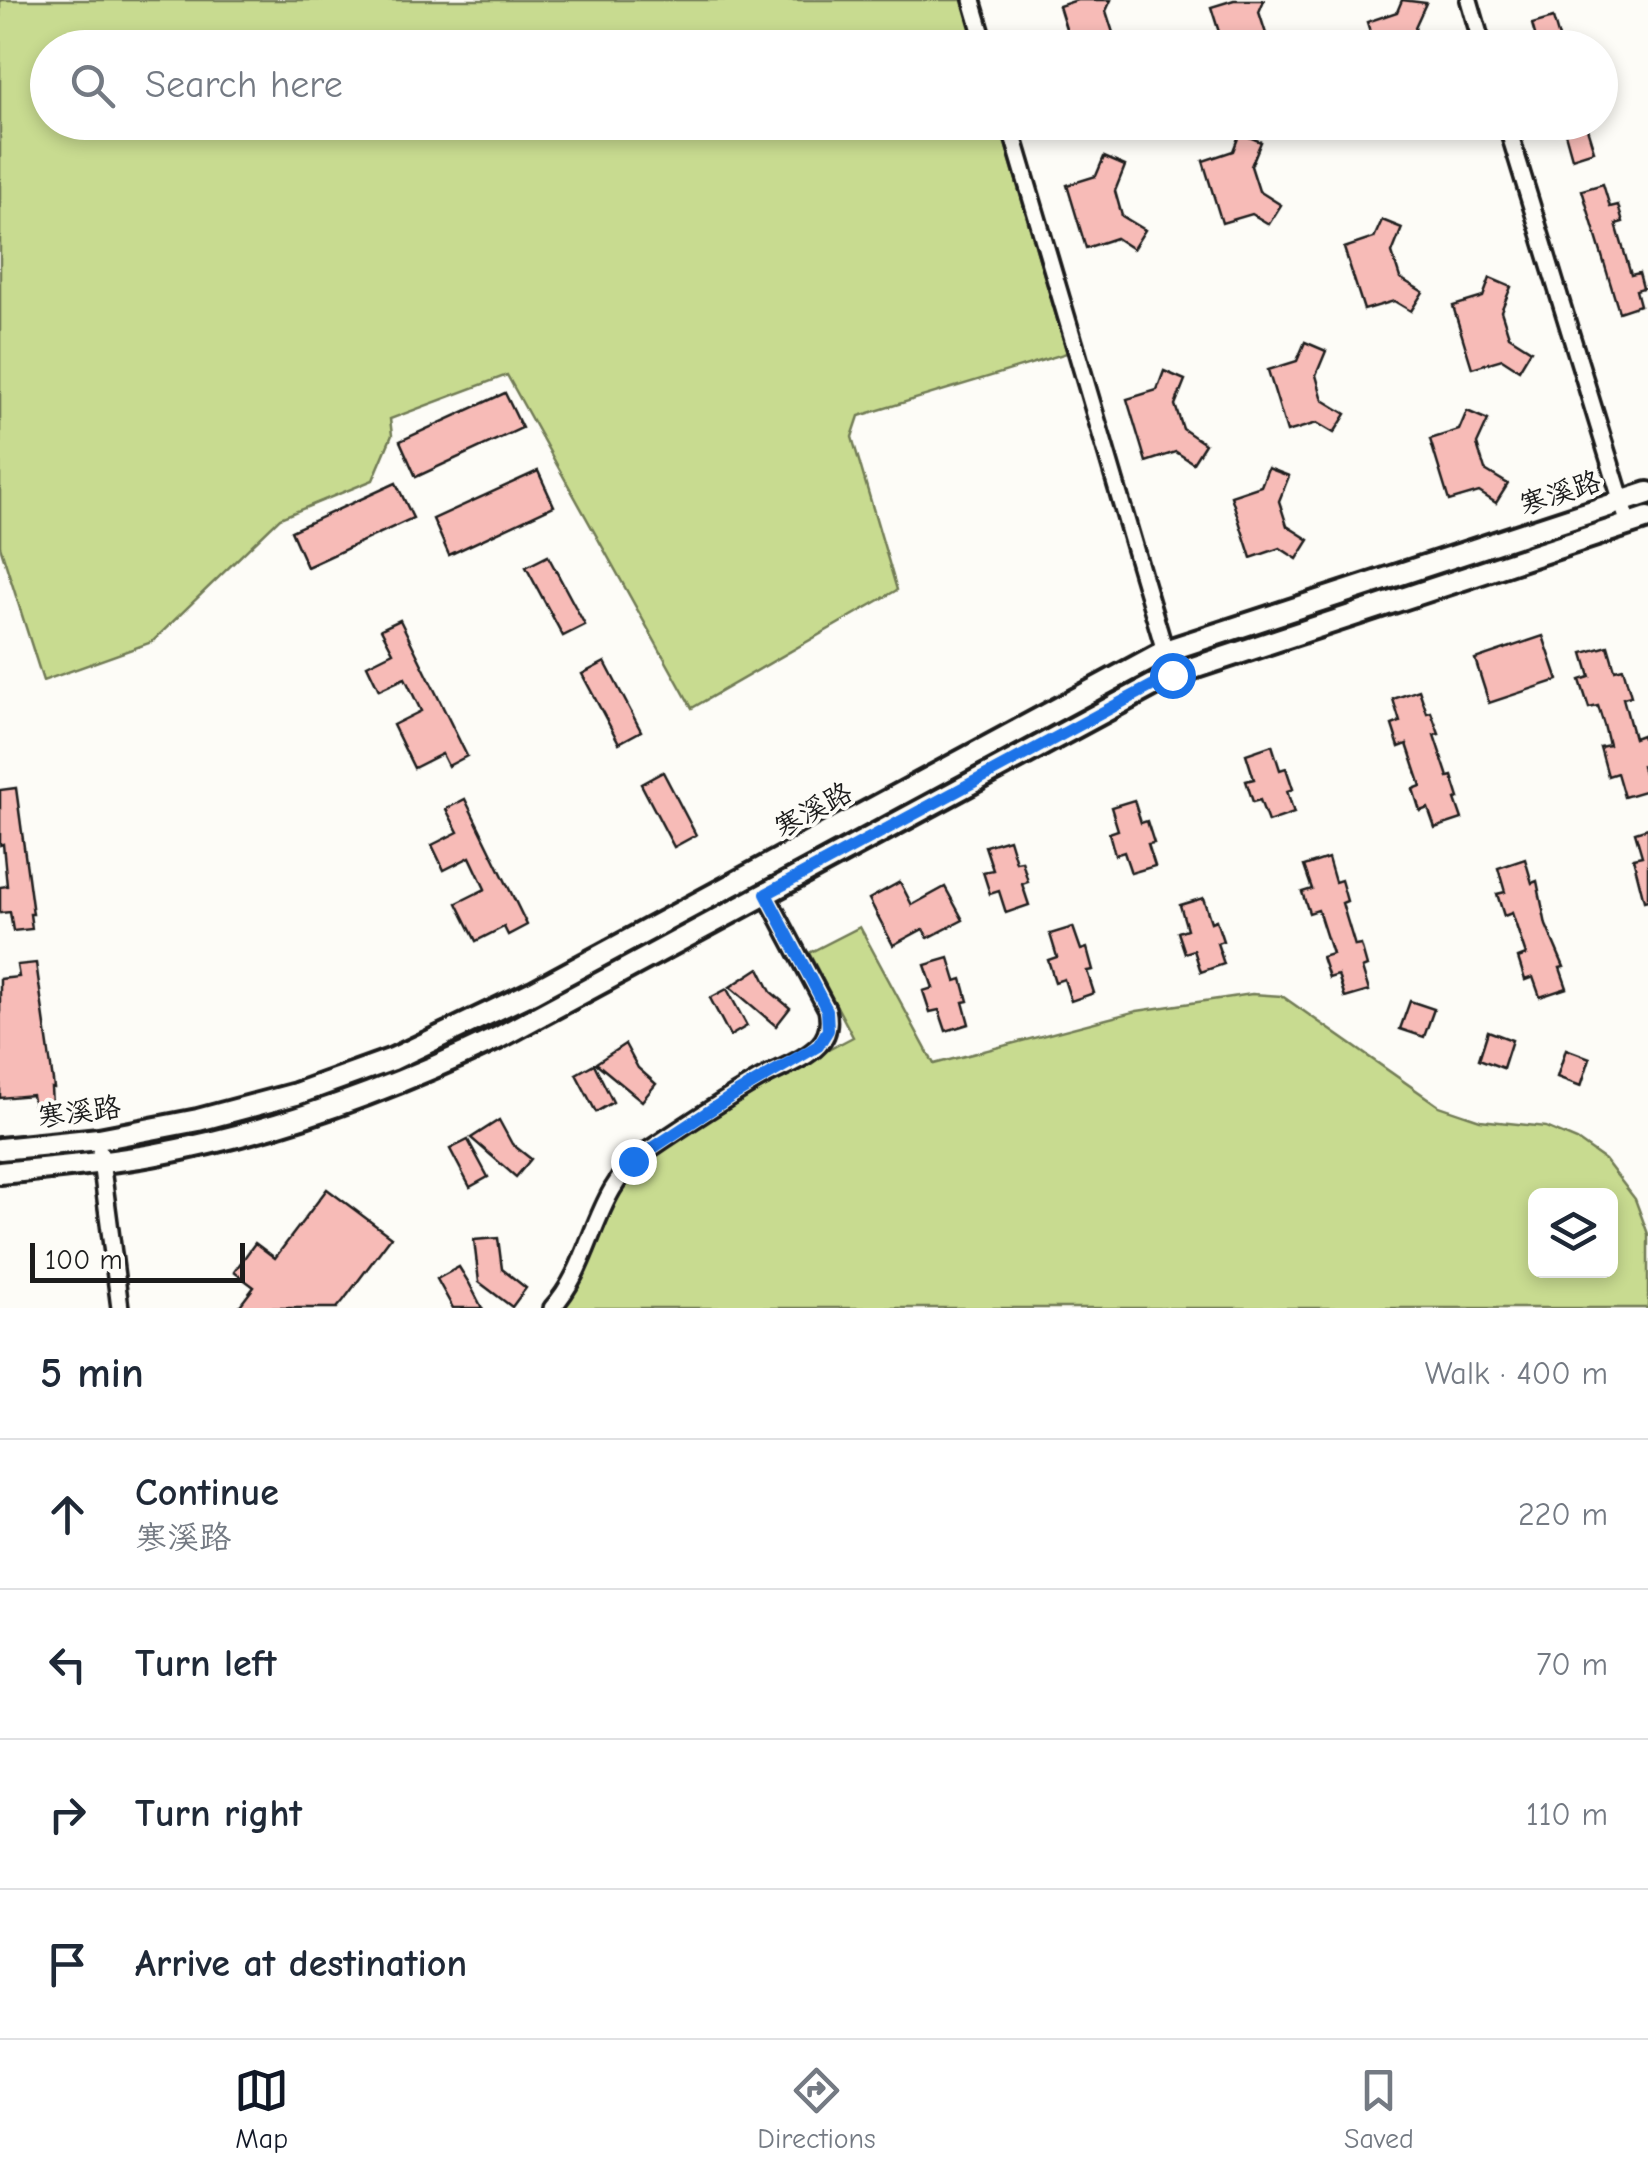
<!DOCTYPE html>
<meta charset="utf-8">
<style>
body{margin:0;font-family:"Comic Neue","LXGW WenKai TC",sans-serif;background:#f6f6f7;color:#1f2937}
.controls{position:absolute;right:30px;bottom:30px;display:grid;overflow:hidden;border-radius:15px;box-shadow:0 5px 15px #0003}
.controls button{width:90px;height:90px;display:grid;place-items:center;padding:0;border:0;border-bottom:2px solid #e0e1e3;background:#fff;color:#1f2937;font:50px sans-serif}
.scale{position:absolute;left:30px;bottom:25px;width:215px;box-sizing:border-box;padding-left:10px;border:5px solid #1c1c1c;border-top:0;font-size:28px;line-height:35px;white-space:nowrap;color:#1c1c1c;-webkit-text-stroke:8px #fdfcf7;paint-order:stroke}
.stop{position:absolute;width:30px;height:30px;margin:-22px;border:8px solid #1a73e8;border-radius:50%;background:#fff}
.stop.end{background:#1a73e8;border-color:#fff;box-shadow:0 2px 10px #0008}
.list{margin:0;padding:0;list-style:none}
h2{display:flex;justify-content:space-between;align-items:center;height:130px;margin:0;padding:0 40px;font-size:42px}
h2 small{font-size:32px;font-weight:400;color:#747a83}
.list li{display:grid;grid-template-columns:65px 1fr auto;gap:30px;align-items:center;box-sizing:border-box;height:150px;padding:0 40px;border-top:2px solid #e0e1e3}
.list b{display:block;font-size:38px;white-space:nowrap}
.list p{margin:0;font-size:32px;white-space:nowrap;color:#747a83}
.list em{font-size:32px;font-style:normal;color:#747a83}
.icon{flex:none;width:55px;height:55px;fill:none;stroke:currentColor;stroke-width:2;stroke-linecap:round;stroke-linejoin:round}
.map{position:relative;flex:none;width:1648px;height:1308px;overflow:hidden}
.search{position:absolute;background:#fff;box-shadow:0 5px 15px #0003;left:30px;right:30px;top:30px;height:110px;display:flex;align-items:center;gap:25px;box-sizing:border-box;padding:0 35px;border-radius:55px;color:#747a83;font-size:38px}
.sheet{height:730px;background:#fff}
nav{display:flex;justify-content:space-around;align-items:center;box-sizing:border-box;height:140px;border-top:2px solid #e0e1e3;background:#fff;font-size:28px;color:#747a83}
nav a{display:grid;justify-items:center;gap:5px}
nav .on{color:#111827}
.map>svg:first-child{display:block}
.green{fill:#c8db90;stroke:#727c56;stroke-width:2.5;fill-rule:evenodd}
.building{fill:#f7bbb7;stroke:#1c1c1c;stroke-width:2.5}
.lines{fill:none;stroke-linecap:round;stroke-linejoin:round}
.minor-casing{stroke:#1c1c1c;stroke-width:22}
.major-casing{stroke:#1c1c1c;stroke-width:28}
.minor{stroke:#fdfcf7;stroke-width:15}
.major{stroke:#fdfcf7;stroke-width:20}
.route{stroke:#1a73e8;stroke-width:12}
.labels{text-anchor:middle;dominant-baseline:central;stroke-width:8;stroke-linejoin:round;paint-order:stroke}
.street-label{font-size:28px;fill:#1c1c1c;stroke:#fdfcf7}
</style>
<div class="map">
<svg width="1648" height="1308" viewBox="0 0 1648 1308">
<rect width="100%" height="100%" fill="#fdfcf7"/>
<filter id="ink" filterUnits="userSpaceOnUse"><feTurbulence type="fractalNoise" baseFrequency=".01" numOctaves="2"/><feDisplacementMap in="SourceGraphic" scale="20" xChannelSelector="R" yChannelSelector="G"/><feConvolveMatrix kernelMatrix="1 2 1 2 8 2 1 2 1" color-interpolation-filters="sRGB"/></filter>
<g filter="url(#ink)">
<g class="green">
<polygon points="0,0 963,0 977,47 48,48 48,122 999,123 1067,353 859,416 852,437 897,590 692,708 507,375 390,419 392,435 373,480 280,518 152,642 43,681 0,546"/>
<path d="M860 927 934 1064 1137 1011 1252 994 1282 996 1439 1106 1480 1120 1546 1127 1577 1140 1605 1160 1635 1199 1648 1234V1308H562L630 1174C693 1118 779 1076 853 1037L809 953ZM1536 1196H1610V1270H1536Z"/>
</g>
<g class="building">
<polygon points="1077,0 1111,0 1106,11 1114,36 1132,48 1072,48 1059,6"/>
<polygon points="1234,0 1264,0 1259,12 1267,37 1283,48 1224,48 1211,7"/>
<polygon points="1402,0 1426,3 1415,27 1422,48 1375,48 1367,22 1397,12"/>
<polygon points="1553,18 1562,48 1539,48 1532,24"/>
<polygon points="1562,122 1585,122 1594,151 1572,158"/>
<polygon points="1240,133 1261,142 1251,166 1259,191 1281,205 1269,224 1252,214 1222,223 1203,161 1233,151"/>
<polygon points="1104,157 1125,166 1115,191 1122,216 1145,230 1133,249 1116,238 1086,248 1067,185 1096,176"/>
<polygon points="1603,184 1610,207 1618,205 1623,222 1616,224 1631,275 1639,273 1643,288 1636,290 1640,305 1619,312 1582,190"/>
<polygon points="1382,220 1402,228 1392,253 1400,278 1423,292 1411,311 1394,301 1364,310 1344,248 1374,238"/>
<polygon points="1490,278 1511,287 1501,311 1509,336 1531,350 1519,370 1502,359 1472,368 1453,306 1483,297"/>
<polygon points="1305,342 1326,351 1316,375 1323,400 1346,414 1334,433 1317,423 1287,432 1268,370 1297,361"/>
<polygon points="1164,371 1185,380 1175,405 1183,429 1205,444 1193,463 1176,452 1146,462 1127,399 1157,390"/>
<polygon points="505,393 522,428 416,477 400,441"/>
<polygon points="1467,411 1488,420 1477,444 1485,470 1508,484 1496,503 1479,492 1449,501 1430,439 1459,430"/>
<polygon points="1268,468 1289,476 1279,501 1287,526 1309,540 1297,559 1280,548 1251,558 1231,496 1261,486"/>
<polygon points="538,471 554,506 449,555 433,519"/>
<polygon points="396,483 413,518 307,567 291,531"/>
<polygon points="548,556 585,625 563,636 526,567"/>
<polygon points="400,620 467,756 448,766 442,754 414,768 393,725 421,711 405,678 379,690 367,665 393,652 381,629"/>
<polygon points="1543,636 1558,680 1489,703 1475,659"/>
<polygon points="1608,646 1615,670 1623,668 1631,696 1623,698 1634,738 1642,735 1648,756 1648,765 1642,766 1648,790 1624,797 1617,773 1608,776 1600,747 1609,745 1604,725 1598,706 1589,708 1580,680 1590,677 1583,653"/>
<polygon points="605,662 641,731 619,743 582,674"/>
<polygon points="1419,690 1427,713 1431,712 1439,734 1434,735 1448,777 1452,776 1459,798 1455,799 1462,819 1435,828 1428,808 1420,811 1413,789 1421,786 1407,744 1399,747 1392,725 1400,722 1393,699"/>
<polygon points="1272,745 1280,770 1286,768 1293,789 1287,791 1294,813 1268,822 1260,800 1253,802 1246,781 1254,779 1246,754"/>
<polygon points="663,772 696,835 674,847 641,784"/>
<polygon points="16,788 33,914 30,914 32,929 13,931 10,912 0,913 0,887 7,886 3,844 0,845 0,790"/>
<polygon points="465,799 527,925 508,935 504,927 476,941 457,903 485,889 470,857 444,870 432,845 458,832 446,809"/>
<polygon points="1134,800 1141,823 1147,821 1154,843 1148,844 1155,866 1131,873 1124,852 1115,855 1109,833 1118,830 1111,807"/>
<polygon points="1648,828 1648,900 1644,901 1633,858 1642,856 1635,832"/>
<polygon points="1009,839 1016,862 1022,861 1028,882 1022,884 1029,905 1006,913 999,891 990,894 983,872 993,870 985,846"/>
<polygon points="1328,858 1335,882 1341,880 1347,901 1342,903 1355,946 1361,945 1367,966 1362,968 1369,991 1345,998 1338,975 1329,978 1322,957 1332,954 1318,910 1309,913 1302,892 1312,889 1304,866"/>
<polygon points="1525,859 1532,883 1537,881 1546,925 1564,967 1560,968 1567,988 1540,997 1533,977 1525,980 1518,958 1526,955 1512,913 1504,916 1497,894 1505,892 1498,868"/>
<polygon points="900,882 912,905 945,887 963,920 928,938 923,929 893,945 869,899"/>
<polygon points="1203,898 1211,922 1216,920 1223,941 1217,943 1224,964 1201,972 1194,950 1185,953 1178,932 1187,929 1180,905"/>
<polygon points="1073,927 1081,950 1087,948 1093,970 1087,971 1094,993 1071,1001 1064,979 1055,982 1048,960 1057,957 1050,934"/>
<polygon points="949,958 956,981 962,979 968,1001 963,1002 969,1024 946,1031 939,1010 930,1012 923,991 933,988 925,965"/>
<polygon points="36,963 54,1088 51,1088 52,1104 34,1106 32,1095 0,1098 0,979 19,977 17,965"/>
<polygon points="759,968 771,992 790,1008 776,1026 730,987"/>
<polygon points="727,989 747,1026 730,1036 710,998"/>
<polygon points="1410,1001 1434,1009 1424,1037 1400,1029"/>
<polygon points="1488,1031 1512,1040 1503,1068 1479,1059"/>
<polygon points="625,1044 638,1068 656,1084 642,1101 596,1063"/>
<polygon points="1566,1049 1590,1058 1581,1086 1557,1077"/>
<polygon points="594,1064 613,1102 596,1112 576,1074"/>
<polygon points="499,1120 512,1144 531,1159 516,1177 471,1138"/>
<polygon points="468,1140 488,1177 470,1187 450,1149"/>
<polygon points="327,1189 391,1237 343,1301 337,1308 238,1308 254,1287 234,1272 255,1243 275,1258"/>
<polygon points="498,1238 502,1269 526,1288 512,1307 479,1282 474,1240"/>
<polygon points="459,1267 469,1283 482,1308 453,1308 437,1279"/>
</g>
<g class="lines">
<defs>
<g id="minor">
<polyline points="972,0 986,48"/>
<polyline points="1469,0 1483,48"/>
<polyline points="1009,122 1172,675"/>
<polyline points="1506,122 1629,525"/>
<polyline points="100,1153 120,1308"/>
<path d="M552 1308C594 1263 593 1187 647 1151 684 1126 720 1102 758 1080 777 1069 804 1061 819 1045 829 1035 830 1023 827 1009L766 894"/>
</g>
<g id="major">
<polyline points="0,1149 99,1139 198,1120 296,1094 393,1059 533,992 1165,651 1648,493"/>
<path d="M0 1173C51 1168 101 1164 152 1155 273 1133 387 1091 498 1038L1172 675 1648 518"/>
</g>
</defs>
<use href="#minor" class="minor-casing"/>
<use href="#major" class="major-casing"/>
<use href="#minor" class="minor"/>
<use href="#major" class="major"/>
</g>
</g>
<g class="lines" filter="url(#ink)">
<polyline class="route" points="633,1161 732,1096 818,1046 828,1030 827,1010 766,894 1172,675"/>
</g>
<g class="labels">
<g class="street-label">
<text transform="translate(1560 493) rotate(-18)">寒溪路</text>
<text transform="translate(813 810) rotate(-28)">寒溪路</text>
<text transform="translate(79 1112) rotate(-7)">寒溪路</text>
</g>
</g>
</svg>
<div class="controls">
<button><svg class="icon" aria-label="layers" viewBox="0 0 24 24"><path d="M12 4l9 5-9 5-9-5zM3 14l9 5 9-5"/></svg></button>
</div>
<div class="scale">100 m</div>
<div class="stop" style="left:1172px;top:675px"></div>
<div class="stop end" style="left:633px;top:1161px"></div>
<div class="search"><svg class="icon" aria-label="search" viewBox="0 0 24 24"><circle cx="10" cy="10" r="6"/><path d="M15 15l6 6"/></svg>Search here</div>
</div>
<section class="sheet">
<h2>5 min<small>Walk · 400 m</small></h2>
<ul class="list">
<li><svg class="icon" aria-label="ahead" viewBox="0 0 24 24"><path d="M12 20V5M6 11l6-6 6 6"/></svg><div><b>Continue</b><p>寒溪路</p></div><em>220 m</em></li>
<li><svg class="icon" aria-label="left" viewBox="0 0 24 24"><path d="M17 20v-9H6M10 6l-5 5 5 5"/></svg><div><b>Turn left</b></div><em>70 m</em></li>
<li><svg class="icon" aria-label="right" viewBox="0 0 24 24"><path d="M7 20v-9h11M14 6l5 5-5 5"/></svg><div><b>Turn right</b></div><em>110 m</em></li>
<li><svg class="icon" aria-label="arrive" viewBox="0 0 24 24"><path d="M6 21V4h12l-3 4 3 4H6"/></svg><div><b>Arrive at destination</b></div></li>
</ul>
</section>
<nav>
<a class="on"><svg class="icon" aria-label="map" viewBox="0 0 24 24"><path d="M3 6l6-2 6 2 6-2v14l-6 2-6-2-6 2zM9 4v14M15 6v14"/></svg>Map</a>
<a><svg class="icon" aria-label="directions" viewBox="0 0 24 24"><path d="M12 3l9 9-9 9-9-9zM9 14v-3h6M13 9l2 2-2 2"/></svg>Directions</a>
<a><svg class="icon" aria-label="saved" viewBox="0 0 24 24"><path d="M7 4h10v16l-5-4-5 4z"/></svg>Saved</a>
</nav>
